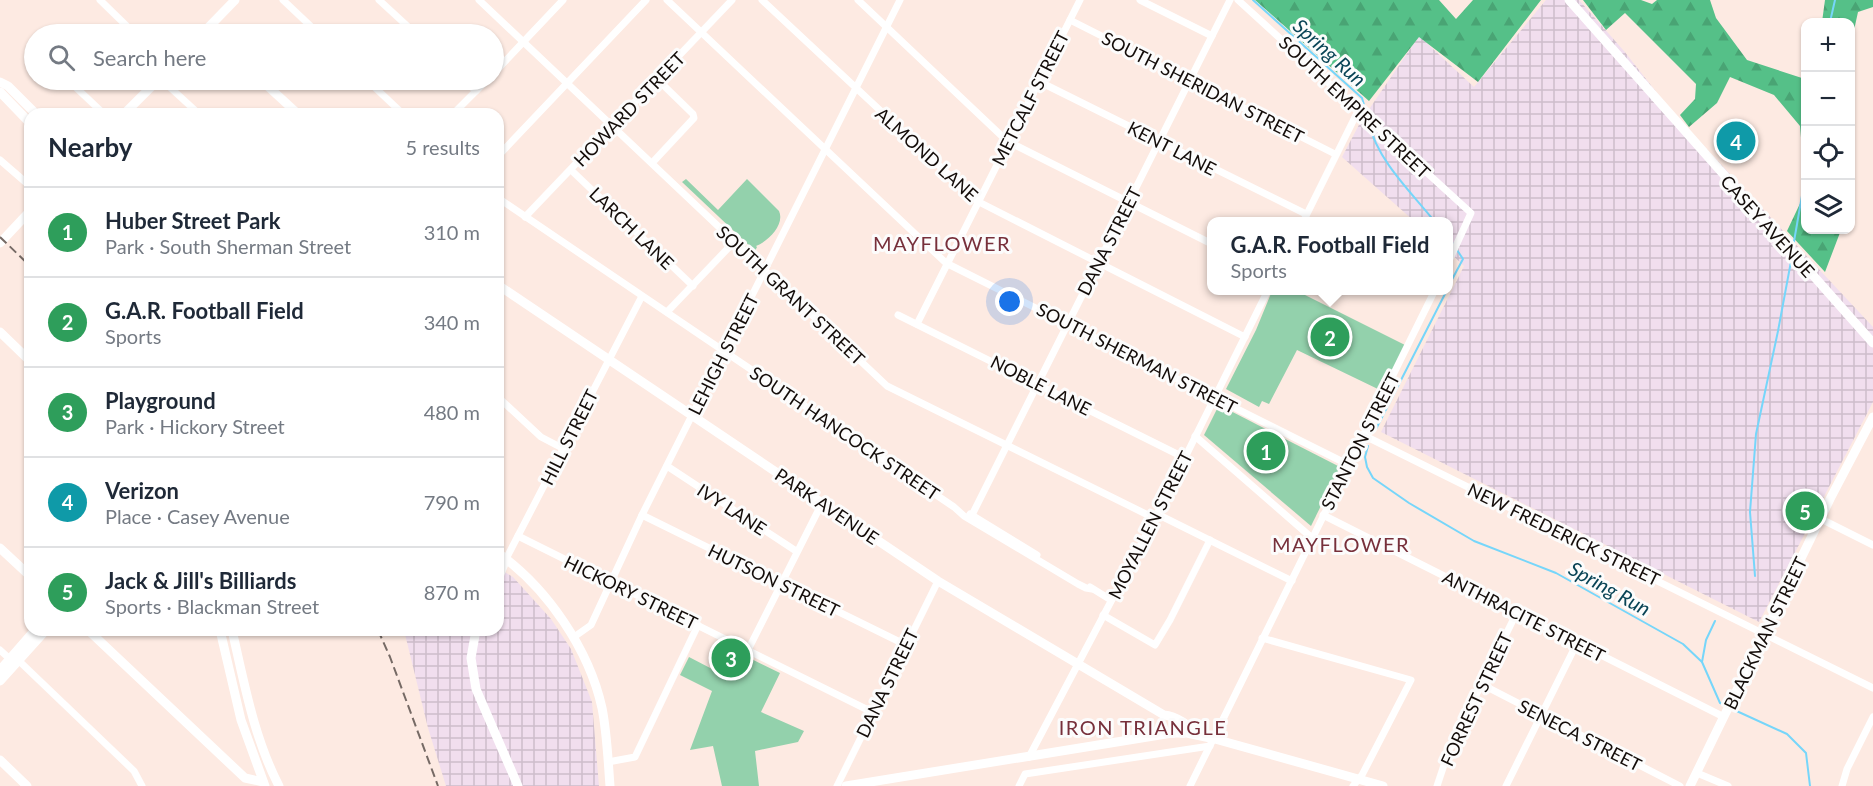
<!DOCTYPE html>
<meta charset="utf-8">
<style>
body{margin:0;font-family:Lato,sans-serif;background:#f6f6f7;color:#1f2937}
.controls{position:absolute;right:18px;top:18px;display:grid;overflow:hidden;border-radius:12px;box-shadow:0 2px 4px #0004}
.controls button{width:54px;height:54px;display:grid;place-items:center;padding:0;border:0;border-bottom:2px solid #e0e1e3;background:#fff;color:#1f2937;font:30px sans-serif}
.you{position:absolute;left:1010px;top:302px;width:21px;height:21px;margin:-15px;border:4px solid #fff;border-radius:50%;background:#1a73e8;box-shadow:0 0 0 9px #1a73e833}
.badge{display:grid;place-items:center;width:39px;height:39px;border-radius:50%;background:#be2d4d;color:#fff;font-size:20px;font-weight:700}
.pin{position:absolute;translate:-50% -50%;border:3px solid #fff;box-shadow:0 2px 6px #0006}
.popup{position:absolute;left:1207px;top:217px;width:246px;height:78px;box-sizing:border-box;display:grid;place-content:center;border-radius:12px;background:#fff;filter:drop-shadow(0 2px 4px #0005);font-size:20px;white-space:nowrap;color:#747a83}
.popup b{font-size:22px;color:#1f2937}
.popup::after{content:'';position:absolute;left:50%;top:100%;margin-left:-12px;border:12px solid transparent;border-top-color:#fff}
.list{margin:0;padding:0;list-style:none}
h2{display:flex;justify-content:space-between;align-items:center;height:78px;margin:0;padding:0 24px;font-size:26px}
h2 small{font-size:20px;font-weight:400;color:#747a83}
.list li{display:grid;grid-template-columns:39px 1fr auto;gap:18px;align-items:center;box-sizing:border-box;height:90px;padding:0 24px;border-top:2px solid #e0e1e3}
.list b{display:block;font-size:22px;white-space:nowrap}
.list p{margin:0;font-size:20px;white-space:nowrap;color:#747a83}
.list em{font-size:20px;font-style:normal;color:#747a83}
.icon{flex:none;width:33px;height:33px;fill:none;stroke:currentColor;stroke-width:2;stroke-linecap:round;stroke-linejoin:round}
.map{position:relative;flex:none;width:1873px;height:786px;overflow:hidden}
.search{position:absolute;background:#fff;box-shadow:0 2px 4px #0004;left:24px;top:24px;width:480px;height:66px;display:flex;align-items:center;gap:15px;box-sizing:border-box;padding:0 21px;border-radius:33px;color:#747a83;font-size:22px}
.panel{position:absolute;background:#fff;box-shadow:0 2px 4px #0004;left:24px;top:108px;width:480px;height:528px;border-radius:18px}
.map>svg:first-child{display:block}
.industrial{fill:url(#industrial-grid)}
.green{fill:#93d1ac}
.forest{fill:url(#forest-firs)}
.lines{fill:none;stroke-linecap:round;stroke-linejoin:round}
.stream{stroke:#76d6fa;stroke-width:2}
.street{stroke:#fff;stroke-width:7}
.secondary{stroke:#fff;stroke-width:9}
.rail{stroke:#766a65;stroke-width:2;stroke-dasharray:9 4.5;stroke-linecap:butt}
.labels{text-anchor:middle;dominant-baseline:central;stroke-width:6;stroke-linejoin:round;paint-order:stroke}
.street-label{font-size:18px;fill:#130c09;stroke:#fcfcfc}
.water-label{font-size:20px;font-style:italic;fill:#094456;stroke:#fcfcfc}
.neighbourhood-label{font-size:20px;letter-spacing:1.5px;fill:#77303b;stroke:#fcfcfc}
</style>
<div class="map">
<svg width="1873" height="786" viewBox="0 0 1873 786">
<defs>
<pattern id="industrial-grid" width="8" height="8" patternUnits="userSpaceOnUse" patternTransform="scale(1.5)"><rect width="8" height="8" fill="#f1deee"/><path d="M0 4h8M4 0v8" fill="none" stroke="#cebdcb"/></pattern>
<pattern id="forest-firs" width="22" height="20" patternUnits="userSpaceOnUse" patternTransform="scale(1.5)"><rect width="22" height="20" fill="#55c088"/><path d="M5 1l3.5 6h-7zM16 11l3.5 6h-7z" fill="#49a474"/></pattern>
</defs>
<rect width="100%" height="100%" fill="#fdeae2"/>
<g class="industrial">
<polygon points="1546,0 1579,0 1624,51 1672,112 1873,327 1873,402 1759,622 1381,432 1464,266 1449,252 1448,222 1414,221 1342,157 1361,121 1419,36 1474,87"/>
<polygon points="498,568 513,577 551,619 571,649 592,702 599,786 446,786 428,728 404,630 498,630"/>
</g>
<g class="green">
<path d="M686 179 718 210 747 179 779 211C785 224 769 241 756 246L757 247 755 251 682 182Z"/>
<polygon points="1272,291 1297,291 1405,345 1382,391 1297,350 1269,404 1262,401 1259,407 1226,389 1256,330"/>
<polygon points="1219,405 1340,467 1311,526 1204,435"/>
<polygon points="725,646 780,673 761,712 804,731 798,742 755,751 759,786 722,786 713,746 690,750 712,691 680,675 689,657 714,670"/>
</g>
<g class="forest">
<polygon points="1255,0 1439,0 1456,19 1473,0 1541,0 1478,82 1419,37 1369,101"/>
<polygon points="1583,0 1641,0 1652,4 1657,0 1710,0 1716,18 1747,60 1805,79 1805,184 1800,126 1774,95 1730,77 1717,103 1689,127 1680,115 1695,99 1696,84 1625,13 1606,30"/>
<polygon points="1825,0 1873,0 1873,7 1858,12 1851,44 1850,22 1822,22"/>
<polygon points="1805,193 1806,230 1841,230 1825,272 1787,231"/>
</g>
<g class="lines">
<g class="stream">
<polyline points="1253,0 1362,98 1367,115"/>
<polyline points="1830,22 1835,0"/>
<path d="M1369 124C1378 161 1411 192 1435 222"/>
<polyline points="1448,238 1454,245"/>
<polyline points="1793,247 1806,173"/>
<polyline points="1448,287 1463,259 1457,250"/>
<polyline points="1376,429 1447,290"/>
<polyline points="1368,446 1365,457 1367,467 1373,478 1409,503 1474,541 1556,573 1683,644 1702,662 1720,703 1725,705"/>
<polyline points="1755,576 1750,512 1756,434 1778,331 1792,256"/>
<polyline points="1702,662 1706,640 1715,621"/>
<polyline points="1730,708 1787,734 1806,753 1810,786"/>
</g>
<g class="street">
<polyline points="100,0 135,34"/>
<polyline points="283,0 319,34"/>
<polyline points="379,0 416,34"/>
<polyline points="479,0 887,386 1154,518"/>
<polyline points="667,0 946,263 1349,465"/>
<polyline points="762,0 977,201 1245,337"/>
<polyline points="858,0 1007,141 1212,244"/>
<polyline points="1140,0 1212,36"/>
<polyline points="1238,0 1471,213 1448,263"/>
<polyline points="1070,20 1335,154"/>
<polyline points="494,73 563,0"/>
<polyline points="68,80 104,114"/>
<polyline points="162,80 199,114"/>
<polyline points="367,80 403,114"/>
<polyline points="464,80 476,91"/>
<polyline points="1038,81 1306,214"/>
<polyline points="453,114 487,80"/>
<polyline points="498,156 646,0"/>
<polyline points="0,160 30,186"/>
<polyline points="652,163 694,118 693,114 658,80"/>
<polyline points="571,170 693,286"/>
<polyline points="498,198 954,507 964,516 1078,584 1086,588 1092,589"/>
<polyline points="525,217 732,0"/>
<polyline points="1303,222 1358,111"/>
<polyline points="667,312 734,242"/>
<polyline points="898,315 1183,457"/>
<polyline points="917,324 1080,0"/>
<polyline points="498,397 541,437 564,449"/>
<polyline points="1363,435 1873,688"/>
<polyline points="1195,436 1312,538"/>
<polyline points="667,466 796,551"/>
<polyline points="970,514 1037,555"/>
<polyline points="1157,514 1292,581"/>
<polyline points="642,515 906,645"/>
<polyline points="972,515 1230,0"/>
<polyline points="1323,515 1724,717"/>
<polyline points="1821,519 1873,545"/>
<polyline points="518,536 872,712"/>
<polyline points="506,559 642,296"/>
<polyline points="1090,587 1111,600"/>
<polyline points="1103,615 1155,645 1170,620 1210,540"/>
<polyline points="574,637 591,625 642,515 900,0"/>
<polyline points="1262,638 1411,680 1362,775 1353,786"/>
<polyline points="0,650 11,660"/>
<polyline points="748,650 822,503"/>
<polyline points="17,659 134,771 142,786"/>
<polyline points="1481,684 1680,786"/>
<polyline points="1029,757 1157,514 1268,290"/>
<polyline points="608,762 635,757 698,625"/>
<polyline points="1697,773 1728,786"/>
<polyline points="837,786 938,581"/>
<polyline points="1019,786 1025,774 1210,746"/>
<polyline points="1190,786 1435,290"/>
<polyline points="1437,786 1449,750 1517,612"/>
<polyline points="1506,786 1577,643"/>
<polyline points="1842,786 1847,769 1873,717"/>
</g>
<g class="secondary">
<polyline points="1569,0 1873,343"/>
<polyline points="202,34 235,0"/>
<polyline points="261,80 298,114"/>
<polyline points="0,82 8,86 36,114"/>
<polyline points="0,92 30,123"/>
<polyline points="124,114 158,80"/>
<polyline points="0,243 30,211"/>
<path d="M498 285 938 581 1164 715C1177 716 1189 726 1198 734"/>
<polyline points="0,332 30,361"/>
<polyline points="0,548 30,576"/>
<path d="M498 553C547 588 589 649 602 708 607 733 608 760 610 786"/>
<polyline points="498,579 506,559"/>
<polyline points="88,630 245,778 263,782"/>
<polyline points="220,630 241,720 265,786"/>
<path d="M232 630C244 682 254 738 279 786"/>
<polyline points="476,630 471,658 476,689 518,786"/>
<polyline points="0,670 35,630"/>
<polyline points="0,681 46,630"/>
<polyline points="0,760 27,786"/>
<polyline points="846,786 1172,733 1187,733 1215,739 1383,786"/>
<polyline points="1690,786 1830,499 1873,417"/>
</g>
<g class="rail">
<polyline points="0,237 30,266"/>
<polyline points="378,630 390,657 438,786"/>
</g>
</g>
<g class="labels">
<g class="street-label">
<text transform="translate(1203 87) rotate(27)">SOUTH SHERIDAN STREET</text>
<text transform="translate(1030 98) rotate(-63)">METCALF STREET</text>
<text transform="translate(1355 107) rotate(43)">SOUTH EMPIRE STREET</text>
<text transform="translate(629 109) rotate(-46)">HOWARD STREET</text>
<text transform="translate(1172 148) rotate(27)">KENT LANE</text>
<text transform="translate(927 154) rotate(42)">ALMOND LANE</text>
<text transform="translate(1768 226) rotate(48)">CASEY AVENUE</text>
<text transform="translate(632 228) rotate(44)">LARCH LANE</text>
<text transform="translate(1109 241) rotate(-63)">DANA STREET</text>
<text transform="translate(791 295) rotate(43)">SOUTH GRANT STREET</text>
<text transform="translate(723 354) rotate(-63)">LEHIGH STREET</text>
<text transform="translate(1137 358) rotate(27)">SOUTH SHERMAN STREET</text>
<text transform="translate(1041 385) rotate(27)">NOBLE LANE</text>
<text transform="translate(845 433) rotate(34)">SOUTH HANCOCK STREET</text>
<text transform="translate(569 437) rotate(-63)">HILL STREET</text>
<text transform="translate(1360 441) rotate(-63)">STANTON STREET</text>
<text transform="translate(827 506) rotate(34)">PARK AVENUE</text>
<text transform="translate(732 509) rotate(33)">IVY LANE</text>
<text transform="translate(1150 525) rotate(-63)">MOYALLEN STREET</text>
<text transform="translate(1564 534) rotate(26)">NEW FREDERICK STREET</text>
<text transform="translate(774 580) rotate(26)">HUTSON STREET</text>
<text transform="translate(631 592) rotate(26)">HICKORY STREET</text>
<text transform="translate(1524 616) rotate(27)">ANTHRACITE STREET</text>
<text transform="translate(1765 633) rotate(-64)">BLACKMAN STREET</text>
<text transform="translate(887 683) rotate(-64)">DANA STREET</text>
<text transform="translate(1476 699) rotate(-65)">FORREST STREET</text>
<text transform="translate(1580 735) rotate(27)">SENECA STREET</text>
</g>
<g class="water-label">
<text transform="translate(1330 52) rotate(42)">Spring Run</text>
<text transform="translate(1610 588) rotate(29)">Spring Run</text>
</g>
<g class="neighbourhood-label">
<text x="942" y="243">MAYFLOWER</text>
<text x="1341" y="544">MAYFLOWER</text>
<text x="1143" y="727">IRON TRIANGLE</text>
</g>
</g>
</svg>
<div class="controls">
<button>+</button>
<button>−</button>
<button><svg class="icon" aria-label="locate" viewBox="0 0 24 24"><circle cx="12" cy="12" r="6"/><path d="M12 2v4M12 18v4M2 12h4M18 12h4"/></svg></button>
<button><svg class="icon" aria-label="layers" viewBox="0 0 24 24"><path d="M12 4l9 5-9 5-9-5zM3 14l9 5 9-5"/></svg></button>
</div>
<div class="you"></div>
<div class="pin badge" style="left:1266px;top:451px;background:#2e9e5b">1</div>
<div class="pin badge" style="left:1330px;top:337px;background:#2e9e5b">2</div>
<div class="popup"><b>G.A.R. Football Field</b>Sports</div>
<div class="pin badge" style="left:731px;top:658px;background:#2e9e5b">3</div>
<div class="pin badge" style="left:1736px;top:141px;background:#0f9aa8">4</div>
<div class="pin badge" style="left:1805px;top:511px;background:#2e9e5b">5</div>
<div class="search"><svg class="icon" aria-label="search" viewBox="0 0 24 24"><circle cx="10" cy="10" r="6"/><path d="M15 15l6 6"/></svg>Search here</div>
<section class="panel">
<h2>Nearby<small>5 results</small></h2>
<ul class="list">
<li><span class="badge" style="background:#2e9e5b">1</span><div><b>Huber Street Park</b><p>Park · South Sherman Street</p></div><em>310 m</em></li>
<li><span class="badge" style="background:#2e9e5b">2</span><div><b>G.A.R. Football Field</b><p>Sports</p></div><em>340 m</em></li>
<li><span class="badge" style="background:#2e9e5b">3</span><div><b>Playground</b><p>Park · Hickory Street</p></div><em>480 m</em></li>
<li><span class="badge" style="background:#0f9aa8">4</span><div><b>Verizon</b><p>Place · Casey Avenue</p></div><em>790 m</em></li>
<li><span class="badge" style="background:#2e9e5b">5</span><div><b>Jack &amp; Jill's Billiards</b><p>Sports · Blackman Street</p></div><em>870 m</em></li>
</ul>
</section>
</div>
